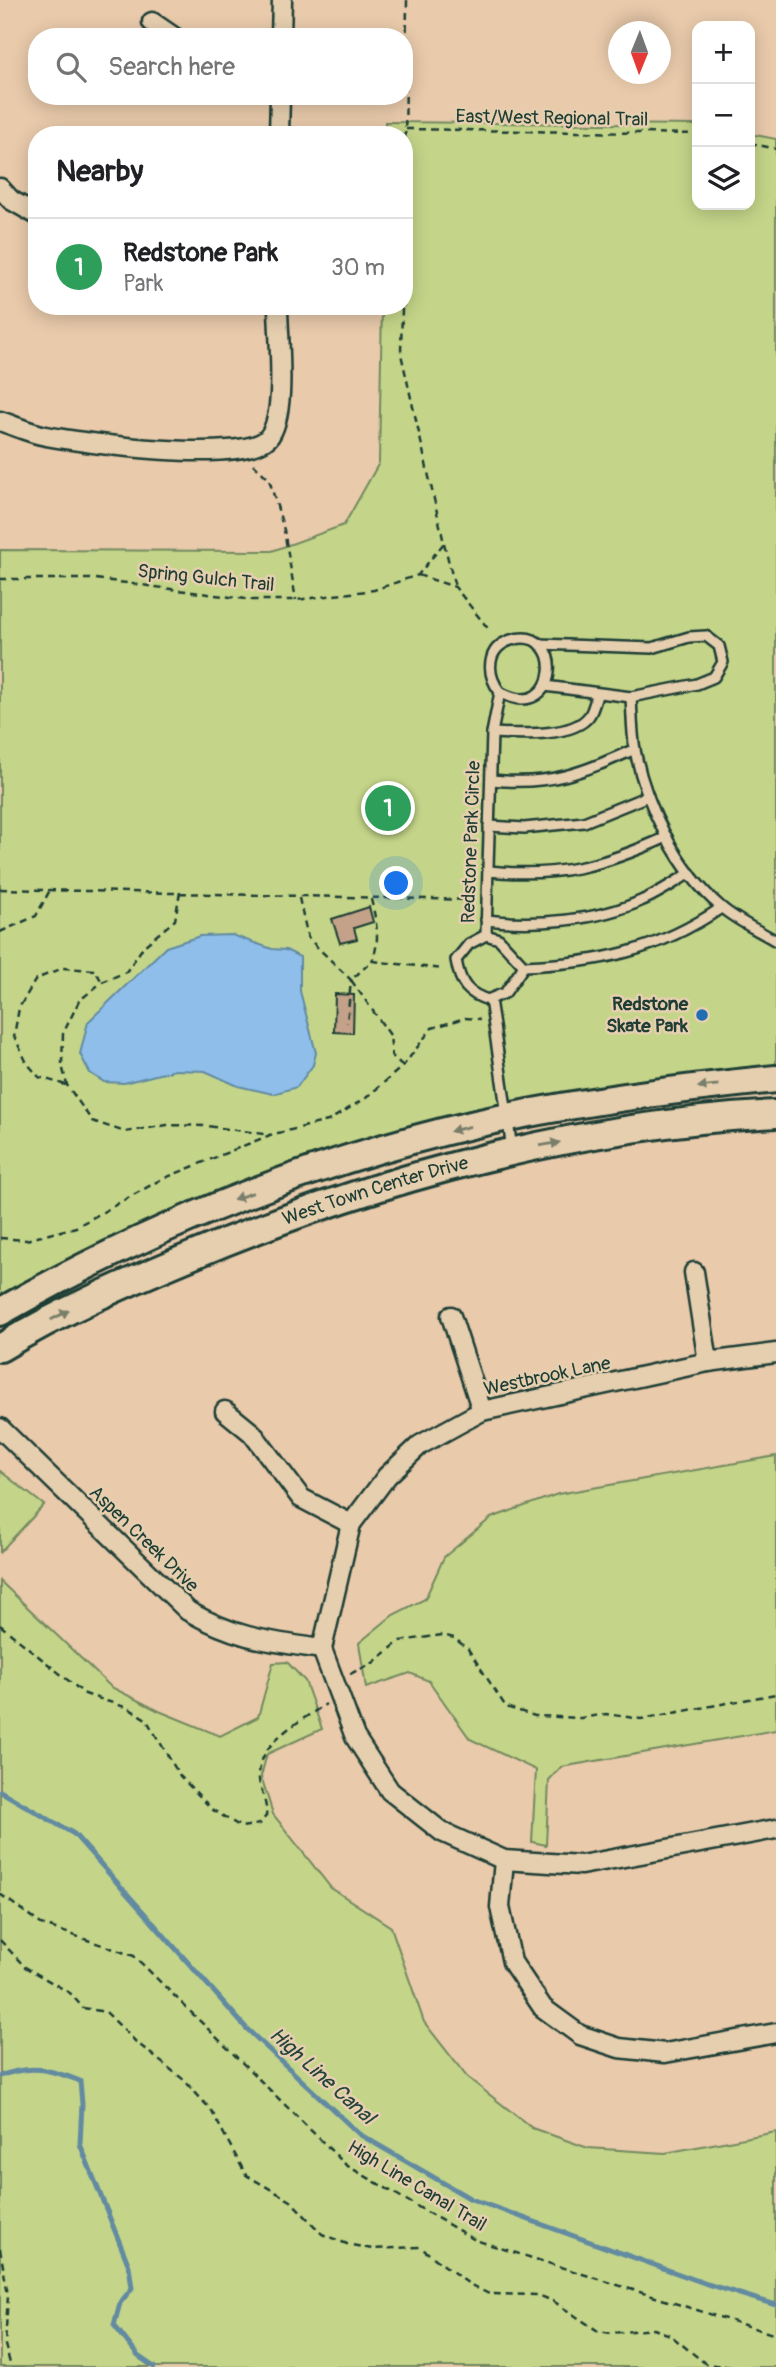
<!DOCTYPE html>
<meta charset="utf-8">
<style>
body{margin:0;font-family:Pangolin,sans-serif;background:#f2f2f2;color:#202124}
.controls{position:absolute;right:21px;top:21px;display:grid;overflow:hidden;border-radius:14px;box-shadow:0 4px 18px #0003}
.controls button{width:63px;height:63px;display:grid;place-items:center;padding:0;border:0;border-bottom:2px solid #e0e0e0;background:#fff;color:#202124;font:35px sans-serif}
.compass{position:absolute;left:608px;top:21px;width:63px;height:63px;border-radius:50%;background:#fff;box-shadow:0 4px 18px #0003;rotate:181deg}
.you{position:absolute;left:397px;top:884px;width:24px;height:24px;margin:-18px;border:5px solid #fff;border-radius:50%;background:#1a73e8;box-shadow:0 0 0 10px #1a73e833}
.badge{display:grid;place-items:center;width:46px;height:46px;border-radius:50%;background:#0f766e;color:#fff;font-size:23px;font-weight:700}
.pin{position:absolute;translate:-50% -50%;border:4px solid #fff;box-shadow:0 2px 7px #0006}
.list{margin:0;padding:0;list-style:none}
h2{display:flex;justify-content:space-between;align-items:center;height:91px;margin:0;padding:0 28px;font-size:30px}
h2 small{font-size:23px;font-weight:400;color:#757577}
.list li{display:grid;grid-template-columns:46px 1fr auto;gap:21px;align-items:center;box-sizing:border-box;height:98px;padding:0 28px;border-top:2px solid #e0e0e0}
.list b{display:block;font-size:26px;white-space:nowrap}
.list p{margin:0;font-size:23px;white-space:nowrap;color:#757577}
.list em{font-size:23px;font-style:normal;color:#757577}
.icon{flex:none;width:38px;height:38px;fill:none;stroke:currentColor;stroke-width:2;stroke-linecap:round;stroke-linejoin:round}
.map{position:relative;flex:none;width:776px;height:2367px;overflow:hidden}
.search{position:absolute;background:#fff;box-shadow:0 4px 18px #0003;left:28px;top:28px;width:385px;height:77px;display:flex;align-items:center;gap:18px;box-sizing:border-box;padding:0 24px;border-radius:28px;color:#757577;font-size:26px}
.panel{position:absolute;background:#fff;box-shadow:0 4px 18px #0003;left:28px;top:126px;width:385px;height:189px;border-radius:28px}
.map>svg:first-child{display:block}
.green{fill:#c4d589;stroke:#72895e;stroke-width:2}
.water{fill:#8ebee9;stroke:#628aa1;stroke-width:2}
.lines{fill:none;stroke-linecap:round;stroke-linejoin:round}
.stream{stroke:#628aa1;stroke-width:5}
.building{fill:#c3a289;stroke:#1f3d34;stroke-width:2}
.lane-casing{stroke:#1f3d34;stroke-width:14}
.street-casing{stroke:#1f3d34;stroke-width:23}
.secondary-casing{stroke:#1f3d34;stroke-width:32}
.path{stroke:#1f3d34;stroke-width:2.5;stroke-dasharray:7 5;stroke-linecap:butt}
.lane{stroke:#e6cfaf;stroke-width:9}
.street{stroke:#e6cfaf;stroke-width:18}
.secondary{stroke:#e6cfaf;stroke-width:26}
.oneway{fill:#797f6b}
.poi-dot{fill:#1f6fb2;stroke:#e6cfaf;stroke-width:2.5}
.labels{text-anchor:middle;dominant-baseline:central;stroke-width:5;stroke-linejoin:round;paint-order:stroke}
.street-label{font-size:19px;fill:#1f3d34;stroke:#e6cfaf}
.poi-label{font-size:19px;font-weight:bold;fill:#1f3d34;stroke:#e6cfaf;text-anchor:end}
.water-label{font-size:21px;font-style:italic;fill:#25433d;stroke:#e6cfaf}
</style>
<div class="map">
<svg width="776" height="2367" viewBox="0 0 776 2367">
<rect width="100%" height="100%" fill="#e9caab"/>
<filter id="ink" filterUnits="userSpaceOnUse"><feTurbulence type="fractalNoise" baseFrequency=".0143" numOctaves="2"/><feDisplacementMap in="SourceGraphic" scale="14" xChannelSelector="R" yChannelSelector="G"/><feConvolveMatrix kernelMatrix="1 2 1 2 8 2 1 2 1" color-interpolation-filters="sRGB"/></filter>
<g filter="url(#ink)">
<g class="green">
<path d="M385 122 697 125V205H750V134L776 139V1065C667 1076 558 1089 452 1116 294 1156 143 1219 0 1295V550L272 551 344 525 379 463 382 306H404V135H385Z"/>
<polygon points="776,1456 776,1730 561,1767 549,1780 546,1845 532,1842 536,1770 470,1739 429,1681 410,1673 366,1688 359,1643 393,1615 425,1599 444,1557 491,1518 558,1494"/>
<polygon points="0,1471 44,1505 0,1552"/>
<polygon points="0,1581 111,1687 159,1711 220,1736 258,1717 273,1663 287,1662 305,1681 322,1729 267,1754 261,1776 273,1814 331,1888 391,1927 424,2022 467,2077 532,2128 588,2148 665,2153 776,2132 776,2367 0,2367"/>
</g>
<polygon class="water" points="232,935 272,949 286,950 300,957 300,991 316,1053 313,1065 297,1087 273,1094 238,1086 205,1071 175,1070 124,1083 104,1082 90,1073 80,1054 88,1022 166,947 200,936"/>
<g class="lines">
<g class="stream">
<polyline points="0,1791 74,1834 247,2029 359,2134 471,2199 707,2284 776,2305"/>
<path d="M0 2076C31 2064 49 2069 80 2081L82 2104 80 2144 129 2266 132 2288 120 2303 114 2325 138 2356 154 2367"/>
</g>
</g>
<g class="building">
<polygon points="369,907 373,922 354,928 357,939 340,943 332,919"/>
<polygon points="335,994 354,995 353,1033 334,1032"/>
</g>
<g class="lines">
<defs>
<g id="lane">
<path d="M539 644 652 648 689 637 706 636 719 646 723 662 714 677 697 684 631 697C632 714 632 733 635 750 646 806 677 870 721 907 737 921 758 930 776 941"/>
<polyline points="545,686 631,697"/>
<path d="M492 733C517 734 573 738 589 716 593 711 595 701 597 695"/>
<path d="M491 780C551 786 581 773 635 749"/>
<polyline points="489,826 524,828 584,822 648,796"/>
<path d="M488 871C559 878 603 866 667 837"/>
<path d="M486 920C534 926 598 921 643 900 659 893 675 882 690 873"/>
<polyline points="486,935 499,939 524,966"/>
<path d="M491 1001C467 994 460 984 456 960L469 944 486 935 492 733 500 692C486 674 486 648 511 640 567 623 560 726 500 692"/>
<path d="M512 1149 490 999 505 993 524 966C599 963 658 951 721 908"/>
</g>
<g id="street">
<polyline points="152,22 174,37"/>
<polyline points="281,37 282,0"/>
<polyline points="279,135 280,96"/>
<polyline points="0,188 11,200 37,215"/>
<path d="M0 421C15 426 30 433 46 436 84 443 243 465 268 438 288 415 278 337 278 306"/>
<polyline points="694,1272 708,1362"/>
<polyline points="451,1316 482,1411"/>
<polyline points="776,1353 708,1362 482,1411 420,1445 387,1476 351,1524 322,1649 355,1737 390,1791 442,1832 504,1860 581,1865 776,1829"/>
<polyline points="225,1411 252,1433 301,1498 351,1524"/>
<path d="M0 1428 188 1611C238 1639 267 1641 322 1649"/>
<polyline points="504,1860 500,1907 512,1962 543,2008 580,2035 619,2048 665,2053 776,2033"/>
</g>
<g id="secondary">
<path d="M0 1312C156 1223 332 1153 508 1117 597 1099 686 1088 776 1079"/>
<path id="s1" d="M0 1348C61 1311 126 1283 191 1256 377 1178 574 1125 776 1114"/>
</g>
</defs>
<use href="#lane" class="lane-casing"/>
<use href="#street" class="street-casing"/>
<use href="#secondary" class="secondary-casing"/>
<g class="path">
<polyline points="406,129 697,134"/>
<polyline points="750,143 776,149"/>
<polyline points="404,223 407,0"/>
<polyline points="253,464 269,479 284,530 296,600"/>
<polyline points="444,543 455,587"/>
<polyline points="418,575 455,587 490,631"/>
<polyline points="0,579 96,579 253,600 296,600 374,590 418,575 444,543 401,354 402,306"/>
<polyline points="0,889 474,900"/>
<polyline points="180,892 175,920 144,946 126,972 102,982 79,1001 63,1034 62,1065 67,1085 92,1121 125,1132 167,1125 208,1126 270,1135"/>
<polyline points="299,898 308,938 351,980 347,1023"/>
<path d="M371 899C376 921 381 940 372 961"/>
<polyline points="0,932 36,916 50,890"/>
<polyline points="403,1066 392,1056 390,1035 351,980 372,961 443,969"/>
<polyline points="66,1085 39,1077 27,1063 14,1036 19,1008 36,979 63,968 95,970 102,982"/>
<polyline points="0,1238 26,1240 76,1227 160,1180 270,1135 328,1121 366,1098 403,1066 432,1028 465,1018 480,1019"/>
<path d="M0 1625 85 1694 128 1708 146 1719 180 1776 213 1810 241 1827 260 1824 266 1816C268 1803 260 1792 259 1779 257 1741 300 1722 326 1704"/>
<polyline points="350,1674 373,1663 400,1641 443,1635 454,1638 468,1649 506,1707 535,1716 581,1718 606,1714 641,1719 776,1694"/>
<polyline points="0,1894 41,1924 134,1956 346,2165 475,2240 776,2335"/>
<polyline points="0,1940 25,1967 70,1993 83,2008 106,2012 136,2042 184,2080 211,2110 246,2175 291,2201 322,2234 347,2244 372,2249 420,2247 469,2284 489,2294 538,2295 553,2301 598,2331 611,2333 654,2329 670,2335 706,2364 732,2367"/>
<polyline points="0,2249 8,2295 5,2345 11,2367"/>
</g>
<use href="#lane" class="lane"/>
<use href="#street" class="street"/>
<use href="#secondary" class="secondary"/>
</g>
<defs><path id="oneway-solid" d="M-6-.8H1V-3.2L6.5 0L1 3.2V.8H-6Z" transform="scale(1.75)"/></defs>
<g class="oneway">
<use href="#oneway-solid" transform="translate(708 1086) rotate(174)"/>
<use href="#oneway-solid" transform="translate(460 1129) rotate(166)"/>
<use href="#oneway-solid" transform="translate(550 1144) rotate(-10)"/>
<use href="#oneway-solid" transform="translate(243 1196) rotate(161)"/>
<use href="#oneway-solid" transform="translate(60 1315) rotate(-28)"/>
</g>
</g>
<circle class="poi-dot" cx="702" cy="1015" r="7"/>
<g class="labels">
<g class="street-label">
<text transform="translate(552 118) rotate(1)">East/West Regional Trail</text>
<text transform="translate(206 578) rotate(6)">Spring Gulch Trail</text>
<text transform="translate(471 842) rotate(-88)">Redstone Park Circle</text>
<text stroke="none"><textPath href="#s1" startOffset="408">West Town Center Drive</textPath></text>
<text transform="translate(547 1376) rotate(-12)">Westbrook Lane</text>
<text transform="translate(144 1539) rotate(44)">Aspen Creek Drive</text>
<text transform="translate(417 2186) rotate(31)">High Line Canal Trail</text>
</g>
<g class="poi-label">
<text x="688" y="1004">Redstone<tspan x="688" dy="22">Skate Park</tspan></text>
</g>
<g class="water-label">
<text transform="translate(322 2076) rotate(42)">High Line Canal</text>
</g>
</g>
</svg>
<div class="controls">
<button>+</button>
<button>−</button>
<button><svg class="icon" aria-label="layers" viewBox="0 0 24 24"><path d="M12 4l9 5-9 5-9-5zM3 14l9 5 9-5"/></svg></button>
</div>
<svg class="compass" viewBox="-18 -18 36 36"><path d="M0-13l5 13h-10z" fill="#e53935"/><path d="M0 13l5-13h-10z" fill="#757577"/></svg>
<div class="you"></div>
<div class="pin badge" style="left:388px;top:808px;background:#2e9e5b">1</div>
<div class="search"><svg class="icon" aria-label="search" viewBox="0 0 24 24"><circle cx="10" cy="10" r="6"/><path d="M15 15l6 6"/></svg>Search here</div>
<section class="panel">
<h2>Nearby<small></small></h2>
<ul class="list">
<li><span class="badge" style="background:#2e9e5b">1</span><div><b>Redstone Park</b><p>Park</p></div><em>30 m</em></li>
</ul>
</section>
</div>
